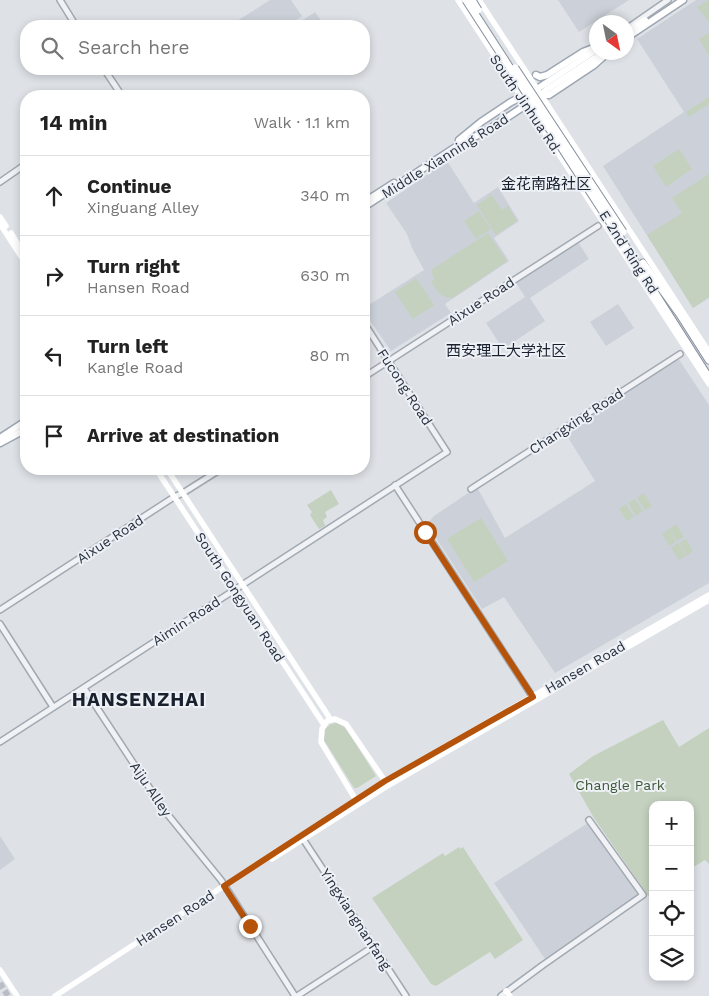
<!DOCTYPE html>
<meta charset="utf-8">
<style>
body{margin:0;font-family:"Work Sans","Noto Sans SC",sans-serif;background:#f6f6f6;color:#222}
.controls{position:absolute;right:15px;bottom:15px;display:grid;overflow:hidden;border-radius:10px;box-shadow:0 2px 8px #0003}
.controls button{width:45px;height:45px;display:grid;place-items:center;padding:0;border:0;border-bottom:1px solid #e0e0e0;background:#fff;color:#222;font:25px sans-serif}
.compass{position:absolute;left:589px;top:15px;width:45px;height:45px;border-radius:50%;background:#fff;box-shadow:0 2px 8px #0003;rotate:147deg}
.stop{position:absolute;width:15px;height:15px;margin:-11px;border:4px solid #b45309;border-radius:50%;background:#fff}
.stop.end{background:#b45309;border-color:#fff;box-shadow:0 1px 5px #0008}
.list{margin:0;padding:0;list-style:none}
h2{display:flex;justify-content:space-between;align-items:center;height:65px;margin:0;padding:0 20px;font-size:21px}
h2 small{font-size:16px;font-weight:400;color:#767676}
.list li{display:grid;grid-template-columns:32px 1fr auto;gap:15px;align-items:center;box-sizing:border-box;height:80px;padding:0 20px;border-top:1px solid #e0e0e0}
.list b{display:block;font-size:19px;white-space:nowrap}
.list p{margin:0;font-size:16px;white-space:nowrap;color:#767676}
.list em{font-size:16px;font-style:normal;color:#767676}
.icon{flex:none;width:28px;height:28px;fill:none;stroke:currentColor;stroke-width:2;stroke-linecap:round;stroke-linejoin:round}
.map{position:relative;flex:none;width:709px;height:996px;overflow:hidden}
.search{position:absolute;background:#fff;box-shadow:0 2px 8px #0003;left:20px;top:20px;width:350px;height:55px;display:flex;align-items:center;gap:12px;box-sizing:border-box;padding:0 18px;border-radius:20px;color:#767676;font-size:19px}
.panel{position:absolute;background:#fff;box-shadow:0 2px 8px #0003;left:20px;top:90px;width:350px;height:385px;border-radius:20px}
.map>svg:first-child{display:block}
.built{fill:#ccd1d9}
.green{fill:#c4d1bf}
.lines{fill:none;stroke-linecap:round;stroke-linejoin:round}
.primary-tunnel{stroke:#b9bec5;stroke-width:6;stroke-dasharray:6 3;stroke-linecap:butt}
.tertiary-casing{stroke:#a3a9b1;stroke-width:8}
.primary-casing{stroke:#9da6b3;stroke-width:9}
.trunk-casing{stroke:#858f9d;stroke-width:9}
.tertiary{stroke:#f0f2f6;stroke-width:5}
.secondary{stroke:#fff;stroke-width:5.5}
.primary{stroke:#fff;stroke-width:6}
.trunk{stroke:#fff;stroke-width:7}
.trunk-bridge-casing{stroke:#858f9d;stroke-width:9;stroke-linecap:butt}
.trunk-bridge{stroke:#fff;stroke-width:7}
.route{stroke:#b45309;stroke-width:6}
.labels{text-anchor:middle;dominant-baseline:central;stroke-width:4;stroke-linejoin:round;paint-order:stroke}
.street-label{font-size:14px;fill:#27303e;stroke:#edf0f5}
.park-label{font-size:14px;fill:#3c5935;stroke:#edf0f5}
.neighbourhood-label{font-size:15px;fill:#19212e;stroke:#edf0f5}
.district-label{font-size:19px;font-weight:bold;letter-spacing:1px;fill:#19212e;stroke:#edf0f5}
</style>
<div class="map">
<svg width="709" height="996" viewBox="0 0 709 996">
<rect width="100%" height="100%" fill="#dee2e7"/>
<g class="built">
<polygon points="270,0 291,0 302,16 287,26 229,26"/>
<polygon points="558,0 629,0 579,32"/>
<polygon points="696,0 709,0 709,298 693,308 603,166 684,112 637,39"/>
<polygon points="315,12 325,26 293,26 294,26"/>
<polygon points="447,161 474,203 498,187 519,221 494,238 509,261 445,304 451,313 391,351 364,312 364,308 424,270 412,248 407,234 386,203"/>
<polygon points="578,242 589,259 530,298 545,321 503,349 486,323 525,297 516,283"/>
<polygon points="618,304 634,328 606,346 590,322"/>
<polygon points="678,358 709,405 709,583 555,673 504,597 482,609 427,524 434,516 477,487 505,538 595,481 564,431"/>
<polygon points="591,821 643,893 545,959 494,883"/>
<polygon points="0,836 15,859 0,870"/>
</g>
<g class="green">
<polygon points="709,0 709,22 697,7"/>
<polygon points="709,33 709,56 699,39"/>
<polygon points="709,97 709,104 689,117 686,112"/>
<polygon points="679,149 692,169 666,187 653,166"/>
<polygon points="709,174 709,297 693,308 647,235 682,213 672,198"/>
<polygon points="492,195 502,210 508,206 517,221 496,235 477,205"/>
<polygon points="479,211 491,229 476,239 464,221"/>
<path d="M488 233 507 261 454 297C441 300 438 291 431 282L434 279 431 270Z"/>
<polygon points="416,278 434,305 413,319 395,292"/>
<polygon points="331,490 339,504 325,512 327,517 323,520 325,526 319,529 310,515 312,512 307,505"/>
<polygon points="644,493 652,506 645,510 637,498"/>
<polygon points="635,499 643,511 636,516 628,503"/>
<polygon points="626,504 634,517 627,521 619,509"/>
<polygon points="481,518 508,561 474,582 447,539"/>
<polygon points="676,524 684,537 677,541 669,529"/>
<polygon points="669,529 676,542 669,546 662,534"/>
<polygon points="686,539 693,551 687,556 679,543"/>
<polygon points="678,543 686,556 679,560 671,548"/>
<polygon points="663,720 679,747 709,728 709,864 705,860 690,869 690,805 653,805 653,894 649,897 594,818 569,774 593,756"/>
<polygon points="337,723 346,728 376,776 357,788 354,788 324,740 325,729 331,724"/>
<polygon points="459,847 460,849 463,847 523,940 495,959 490,952 436,986 431,984 372,898 443,853 445,856"/>
</g>
<g class="lines">
<polyline class="primary-tunnel" points="0,983 8,996"/>
<defs>
<g id="tertiary">
<polyline points="60,0 76,26"/>
<polyline points="629,27 668,0"/>
<polyline points="104,69 122,96"/>
<polyline points="0,182 26,164"/>
<polyline points="364,377 598,226"/>
<polyline points="395,485 534,699"/>
<polyline points="471,489 680,354"/>
<polyline points="0,610 174,497 183,493 221,469"/>
<polyline points="0,624 53,707"/>
<polyline points="84,688 164,810 221,880 295,996"/>
<polyline points="0,742 447,452 364,323"/>
<polyline points="305,842 406,996"/>
<polyline points="297,996 374,946"/>
<polyline points="501,996 543,965 643,895 589,820"/>
</g>
<g id="primary">
<polyline points="626,31 645,20"/>
<polyline points="626,38 683,0"/>
<polyline points="536,75 540,77 547,75 583,52 596,47"/>
<polyline points="541,95 549,95 594,65 603,57"/>
<polyline points="459,140 481,122 511,102 537,89 596,50"/>
<polyline points="369,199 394,183"/>
<polyline points="364,207 465,141 485,132 541,95 546,90 604,52"/>
<polyline points="0,438 26,421"/>
<polyline points="0,443 26,429"/>
</g>
<g id="trunk">
<polyline points="620,238 709,378"/>
<polyline points="643,263 681,316 709,360"/>
</g>
</defs>
<use href="#tertiary" class="tertiary-casing"/>
<use href="#primary" class="primary-casing"/>
<use href="#trunk" class="trunk-casing"/>
<use href="#tertiary" class="tertiary"/>
<g class="secondary">
<polyline points="458,0 709,384"/>
<polyline points="479,0 709,352"/>
<polyline points="0,217 6,226"/>
<polyline points="0,224 26,264"/>
<polyline points="11,233 26,257"/>
<polyline points="156,469 324,725"/>
<polyline points="167,469 331,720"/>
<polyline points="357,802 321,742 322,729 327,721 335,719 346,724 387,784"/>
<polyline points="272,859 389,785 709,600"/>
<polyline points="0,970 17,996"/>
<polyline points="506,991 510,996"/>
<polyline points="55,996 385,781 709,595"/>
</g>
<use href="#primary" class="primary"/>
<use href="#trunk" class="trunk"/>
<defs>
<g id="trunk-bridge">
<polyline points="466,0 620,238"/>
<polyline points="472,0 478,10"/>
<polyline points="515,68 623,232"/>
</g>
</defs>
<use href="#trunk-bridge" class="trunk-bridge-casing"/>
<use href="#trunk-bridge" class="trunk-bridge"/>
</g>
<g class="lines">
<polyline class="route" points="250,926 224,886 385,781 533,697 425,532"/>
</g>
<g class="labels">
<g class="street-label">
<text transform="translate(526 104) rotate(56)">South Jinhua Rd.</text>
<text transform="translate(445 156) rotate(-32)">Middle Xianning Road</text>
<text transform="translate(629 252) rotate(57)">E 2nd Ring Rd</text>
<text transform="translate(481 301) rotate(-33)">Aixue Road</text>
<text transform="translate(405 387) rotate(57)">Fucong Road</text>
<text transform="translate(576 421) rotate(-33)">Changxing Road</text>
<text transform="translate(110 539) rotate(-33)">Aixue Road</text>
<text transform="translate(240 597) rotate(57)">South Gongyuan Road</text>
<text transform="translate(186 621) rotate(-33)">Aimin Road</text>
<text transform="translate(585 667) rotate(-30)">Hansen Road</text>
<text transform="translate(151 789) rotate(56)">Aiju Alley</text>
<text transform="translate(175 918) rotate(-33)">Hansen Road</text>
<text transform="translate(356 919) rotate(57)">Yingxiangnanfang</text>
</g>
<g class="park-label">
<text x="620" y="785">Changle Park</text>
</g>
<g class="neighbourhood-label">
<text x="546" y="184">金花南路社区</text>
<text x="506" y="351">西安理工大学社区</text>
</g>
<g class="district-label">
<text x="139" y="699">HANSENZHAI</text>
</g>
</g>
</svg>
<div class="controls">
<button>+</button>
<button>−</button>
<button><svg class="icon" aria-label="locate" viewBox="0 0 24 24"><circle cx="12" cy="12" r="6"/><path d="M12 2v4M12 18v4M2 12h4M18 12h4"/></svg></button>
<button><svg class="icon" aria-label="layers" viewBox="0 0 24 24"><path d="M12 4l9 5-9 5-9-5zM3 14l9 5 9-5"/></svg></button>
</div>
<svg class="compass" viewBox="-18 -18 36 36"><path d="M0-13l5 13h-10z" fill="#e53935"/><path d="M0 13l5-13h-10z" fill="#767676"/></svg>
<div class="stop" style="left:425px;top:532px"></div>
<div class="stop end" style="left:250px;top:926px"></div>
<div class="search"><svg class="icon" aria-label="search" viewBox="0 0 24 24"><circle cx="10" cy="10" r="6"/><path d="M15 15l6 6"/></svg>Search here</div>
<section class="panel">
<h2>14 min<small>Walk · 1.1 km</small></h2>
<ul class="list">
<li><svg class="icon" aria-label="ahead" viewBox="0 0 24 24"><path d="M12 20V5M6 11l6-6 6 6"/></svg><div><b>Continue</b><p>Xinguang Alley</p></div><em>340 m</em></li>
<li><svg class="icon" aria-label="right" viewBox="0 0 24 24"><path d="M7 20v-9h11M14 6l5 5-5 5"/></svg><div><b>Turn right</b><p>Hansen Road</p></div><em>630 m</em></li>
<li><svg class="icon" aria-label="left" viewBox="0 0 24 24"><path d="M17 20v-9H6M10 6l-5 5 5 5"/></svg><div><b>Turn left</b><p>Kangle Road</p></div><em>80 m</em></li>
<li><svg class="icon" aria-label="arrive" viewBox="0 0 24 24"><path d="M6 21V4h12l-3 4 3 4H6"/></svg><div><b>Arrive at destination</b></div></li>
</ul>
</section>
</div>
